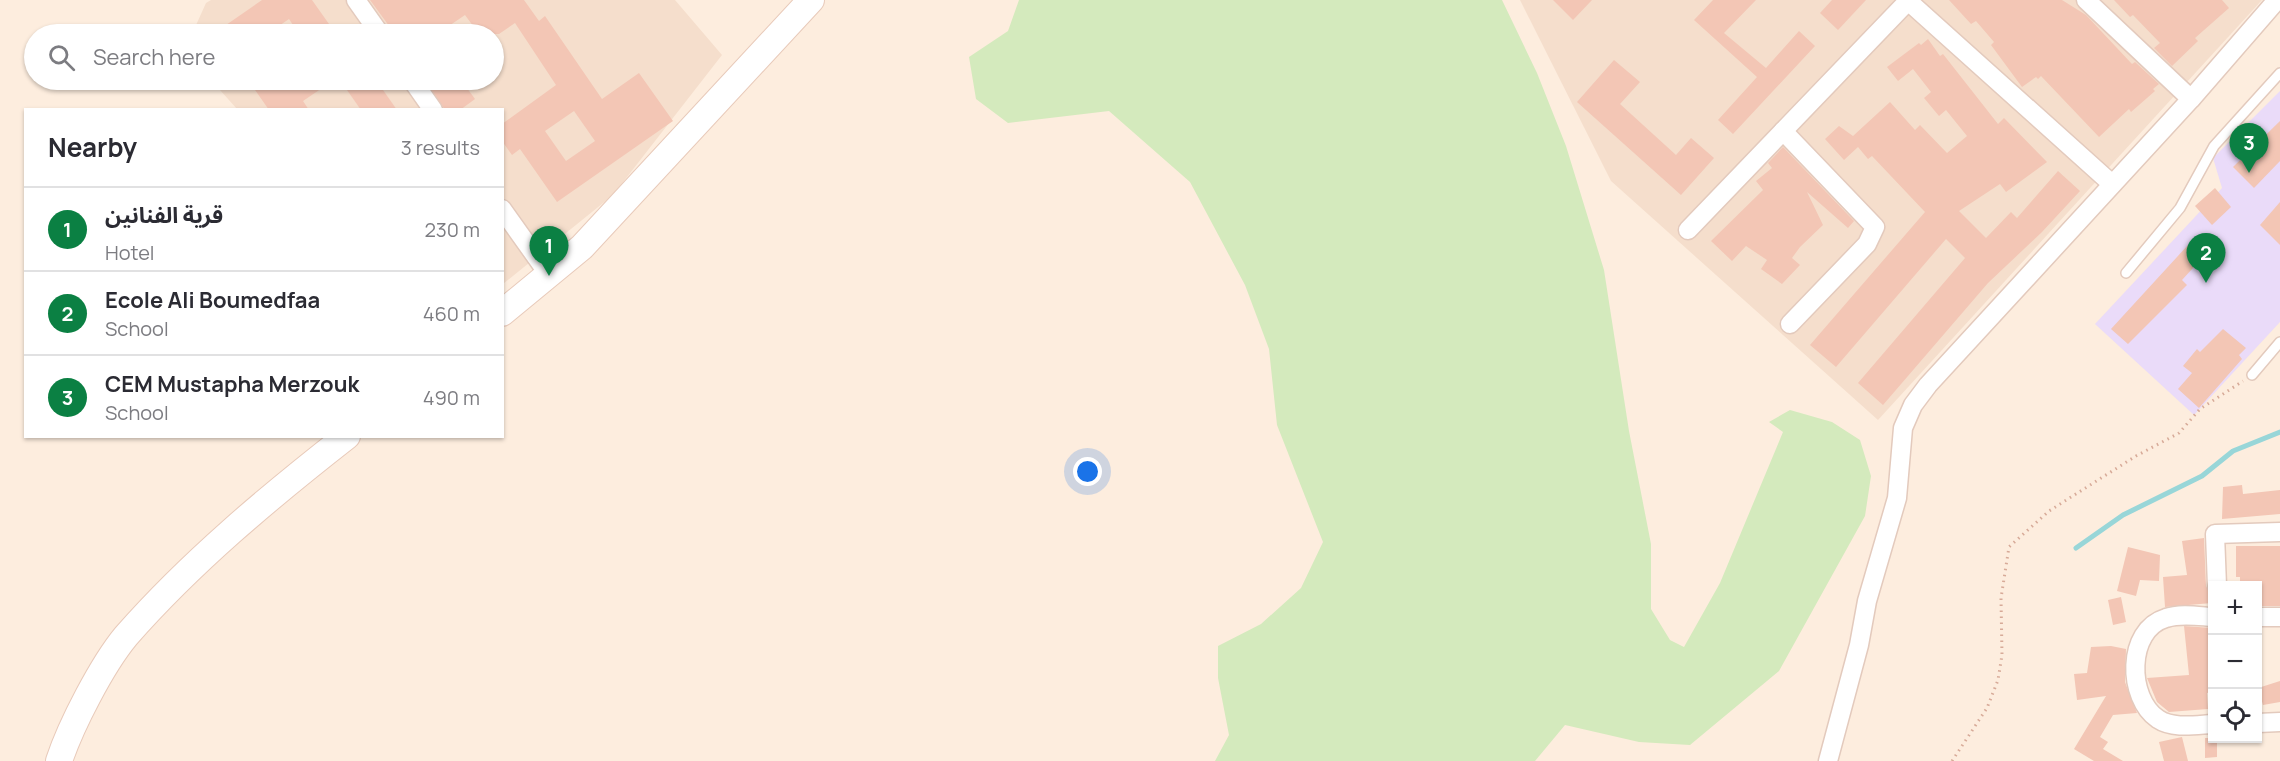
<!DOCTYPE html>
<meta charset="utf-8">
<style>
body{margin:0;font-family:Manrope,"Noto Sans Arabic",sans-serif;background:#f7f7f7;color:#2b2b33}
.controls{position:absolute;right:18px;bottom:18px;display:grid;overflow:hidden;border-radius:0px;box-shadow:0 2px 4px #0004}
.controls button{width:54px;height:54px;display:grid;place-items:center;padding:0;border:0;border-bottom:2px solid #e1e1e2;background:#fff;color:#2b2b33;font:30px sans-serif}
.you{position:absolute;left:1088px;top:472px;width:21px;height:21px;margin:-15px;border:4px solid #fff;border-radius:50%;background:#1a73e8;box-shadow:0 0 0 9px #1a73e833}
.badge{display:grid;place-items:center;width:39px;height:39px;border-radius:50%;background:#0b8043;color:#fff;font-size:20px;font-weight:700}
.pin{position:absolute;translate:-50% -50px;filter:drop-shadow(0 2px 3px #0008)}
.pin::after{content:'';position:absolute;top:32px;width:21px;height:18px;background:inherit;clip-path:polygon(0 0,100% 0,50% 100%)}
.list{margin:0;padding:0;list-style:none}
h2{display:flex;justify-content:space-between;align-items:center;height:78px;margin:0;padding:0 24px;font-size:26px}
h2 small{font-size:20px;font-weight:400;color:#7c7c81}
.list li{display:grid;grid-template-columns:39px 1fr auto;gap:18px;align-items:center;box-sizing:border-box;height:84px;padding:0 24px;border-top:2px solid #e1e1e2}
.list b{display:block;font-size:22px;white-space:nowrap}
.list p{margin:0;font-size:20px;white-space:nowrap;color:#7c7c81}
.list em{font-size:20px;font-style:normal;color:#7c7c81}
.icon{flex:none;width:33px;height:33px;fill:none;stroke:currentColor;stroke-width:2;stroke-linecap:round;stroke-linejoin:round}
.map{position:relative;flex:none;width:2280px;height:761px;overflow:hidden}
.search{position:absolute;background:#fff;box-shadow:0 2px 4px #0004;left:24px;top:24px;width:480px;height:66px;display:flex;align-items:center;gap:15px;box-sizing:border-box;padding:0 21px;border-radius:33px;color:#7c7c81;font-size:22px}
.panel{position:absolute;background:#fff;box-shadow:0 2px 4px #0004;left:24px;top:108px;width:480px;height:330px;border-radius:0px}
.map>svg:first-child{display:block}
.residential{fill:#f5decc}
.education{fill:#eadbf9}
.green{fill:#d4eabd}
.lines{fill:none;stroke-linecap:round;stroke-linejoin:round}
.stream{stroke:#98d6d8;stroke-width:5}
.building{fill:#f3c6b5;fill-rule:evenodd}
.lane-casing{stroke:#e3cabd;stroke-width:12}
.street-casing{stroke:#e3cabd;stroke-width:21}
.secondary-casing{stroke:#e8caba;stroke-width:28}
.path{stroke:#d7aa98;stroke-width:3;stroke-dasharray:1.5 4.5;stroke-linecap:butt}
.lane{stroke:#fff;stroke-width:9}
.street{stroke:#fff;stroke-width:18}
.secondary{stroke:#fff;stroke-width:26}
</style>
<div class="map">
<svg width="2280" height="761" viewBox="0 0 2280 761">
<rect width="100%" height="100%" fill="#fdedde"/>
<g class="residential">
<polygon points="211,0 675,0 722,55 613,195 503,284 502,110 237,109 211,80 494,80 494,34 192,34 206,3"/>
<polygon points="1520,0 2262,0 1878,420 1611,181"/>
</g>
<polygon class="education" points="2280,91 2280,322 2194,415 2095,324 2222,188 2213,158"/>
<polygon class="green" points="1019,0 1502,0 1537,73 1566,146 1604,270 1629,431 1651,544 1651,609 1670,640 1684,647 1720,583 1783,432 1769,422 1790,410 1832,422 1860,440 1871,476 1865,516 1779,671 1690,745 1639,742 1565,725 1535,761 1215,761 1229,735 1218,678 1218,646 1261,624 1301,588 1323,542 1277,425 1269,349 1245,285 1190,182 1109,111 1008,123 976,99 969,57 1008,31"/>
<g class="lines">
<polyline class="stream" points="2076,548 2123,515 2202,476 2233,451 2280,432"/>
</g>
<g class="building">
<polygon points="262,0 312,0 329,24 314,34 299,34 289,19 267,34 213,34"/>
<path d="M370 0H524L539 21 545 16 602 99 639 73 673 121 557 202 520 149 512 155 502 141V124L556 85 515 23 499 34H479L465 15 437 34H395ZM574 111 595 141 566 161 545 131Z"/>
<polygon points="1553,0 1592,0 1573,20"/>
<polygon points="1713,0 1756,0 1724,33 1766,68 1799,31 1815,46 1733,134 1718,120 1757,77 1694,20"/>
<polygon points="1832,0 1866,0 1838,30 1820,13"/>
<polygon points="1949,0 2062,0 2086,15 2132,64 2135,62 2159,84 2153,89 2155,91 2131,112 2129,109 2099,137 2041,76 2038,79 2036,77 2022,87 1991,45 1994,42 1976,21 1971,24"/>
<polygon points="2114,0 2222,0 2229,8 2195,38 2198,41 2172,66 2154,48 2160,43 2133,15 2130,17"/>
<polygon points="1928,39 1940,56 1943,54 1998,124 2004,118 2047,162 2006,192 2000,184 1959,211 1986,238 2011,212 2017,218 2058,171 2080,191 2042,232 1988,283 1883,405 1858,383 1965,258 1946,239 1836,367 1810,345 1925,212 1872,156 1868,159 1858,147 1844,160 1825,139 1839,126 1853,136 1890,102 1915,130 1920,125 1947,153 1967,136 1946,110 1939,116 1924,98 1931,92 1913,69 1898,81 1887,67 1919,43 1921,45"/>
<polygon points="1614,60 1640,82 1620,104 1676,155 1691,138 1714,158 1681,195 1577,102"/>
<polygon points="248,80 334,80 303,101 309,110 269,110"/>
<polygon points="340,80 376,80 397,110 361,110"/>
<polygon points="425,80 461,80 475,99 460,110 445,110"/>
<polygon points="2280,121 2280,161 2254,188 2233,167"/>
<polygon points="1783,147 1854,221 1848,228 1807,192 1823,225 1800,247 1792,258 1800,265 1782,284 1761,269 1767,260 1746,246 1732,261 1711,241 1763,190 1756,181 1772,168 1768,163"/>
<polygon points="2215,188 2231,207 2212,225 2195,206"/>
<polygon points="2280,202 2280,245 2260,225"/>
<polygon points="2188,245 2203,257 2182,280 2187,285 2128,344 2111,329"/>
<polygon points="2223,329 2246,348 2239,355 2242,359 2199,408 2178,389 2192,373 2183,366 2197,349 2200,352"/>
<polygon points="2242,485 2243,494 2280,490 2280,514 2222,519 2223,487"/>
<polygon points="2204,538 2206,586 2212,596 2212,603 2165,607 2163,577 2187,575 2182,541"/>
<polygon points="2236,546 2280,546 2280,606 2258,606 2258,585 2240,585 2240,577 2236,577"/>
<polygon points="2128,547 2160,555 2159,581 2140,580 2136,596 2117,591"/>
<polygon points="2121,597 2126,622 2113,625 2108,600"/>
<polygon points="2184,626 2212,628 2212,692 2207,693 2208,709 2169,712 2157,702 2147,678 2189,675"/>
<polygon points="2111,646 2126,649 2125,682 2137,713 2113,715 2100,737 2108,742 2103,749 2123,761 2094,761 2074,749 2106,696 2077,700 2074,674 2087,673 2091,647"/>
<polygon points="2280,681 2280,702 2263,705 2258,688"/>
<polygon points="2182,737 2188,761 2164,761 2159,742"/>
<polygon points="2205,738 2217,738 2217,757 2205,758"/>
</g>
<g class="lines">
<defs>
<g id="lane">
<polyline points="2126,273 2180,208 2214,146 2280,73"/>
<polyline points="2252,375 2280,342"/>
</g>
<g id="street">
<polyline points="356,0 380,34"/>
<polyline points="1907,0 2112,184"/>
<polyline points="2086,0 2191,99"/>
<polyline points="412,80 433,110"/>
<polyline points="1783,131 1875,227 1867,244 1790,324"/>
<polyline points="502,209 549,275"/>
<polyline points="1688,230 1909,0"/>
<polyline points="2217,586 2215,534 2280,532"/>
<path d="M2212 617C2198 616 2180 613 2166 618 2126 630 2127 698 2158 719 2173 729 2195 725 2212 724"/>
<polyline points="2258,617 2280,617"/>
<polyline points="2258,723 2280,722"/>
<polyline points="1828,761 1859,645 1867,601 1897,498 1903,428 1913,405 1928,385 2191,99 2277,0"/>
</g>
<g id="secondary">
<polyline points="502,313 582,247 811,0"/>
<path d="M59 761C71 725 102 665 126 636 191 562 269 497 347 436"/>
</g>
</defs>
<use href="#lane" class="lane-casing"/>
<use href="#street" class="street-casing"/>
<use href="#secondary" class="secondary-casing"/>
<polyline class="path" points="1952,761 1987,708 1998,680 2002,655 2001,598 2009,547 2049,511 2136,456 2179,433 2200,409 2243,381"/>
<use href="#lane" class="lane"/>
<use href="#street" class="street"/>
<use href="#secondary" class="secondary"/>
</g>
</svg>
<div class="controls">
<button>+</button>
<button>−</button>
<button><svg class="icon" aria-label="locate" viewBox="0 0 24 24"><circle cx="12" cy="12" r="6"/><path d="M12 2v4M12 18v4M2 12h4M18 12h4"/></svg></button>
</div>
<div class="you"></div>
<div class="pin badge" style="left:549px;top:276px">1</div>
<div class="pin badge" style="left:2206px;top:283px">2</div>
<div class="pin badge" style="left:2249px;top:173px">3</div>
<div class="search"><svg class="icon" aria-label="search" viewBox="0 0 24 24"><circle cx="10" cy="10" r="6"/><path d="M15 15l6 6"/></svg>Search here</div>
<section class="panel">
<h2>Nearby<small>3 results</small></h2>
<ul class="list">
<li><span class="badge">1</span><div><b>قرية الفنانين</b><p>Hotel</p></div><em>230 m</em></li>
<li><span class="badge">2</span><div><b>Ecole Ali Boumedfaa</b><p>School</p></div><em>460 m</em></li>
<li><span class="badge">3</span><div><b>CEM Mustapha Merzouk</b><p>School</p></div><em>490 m</em></li>
</ul>
</section>
</div>
